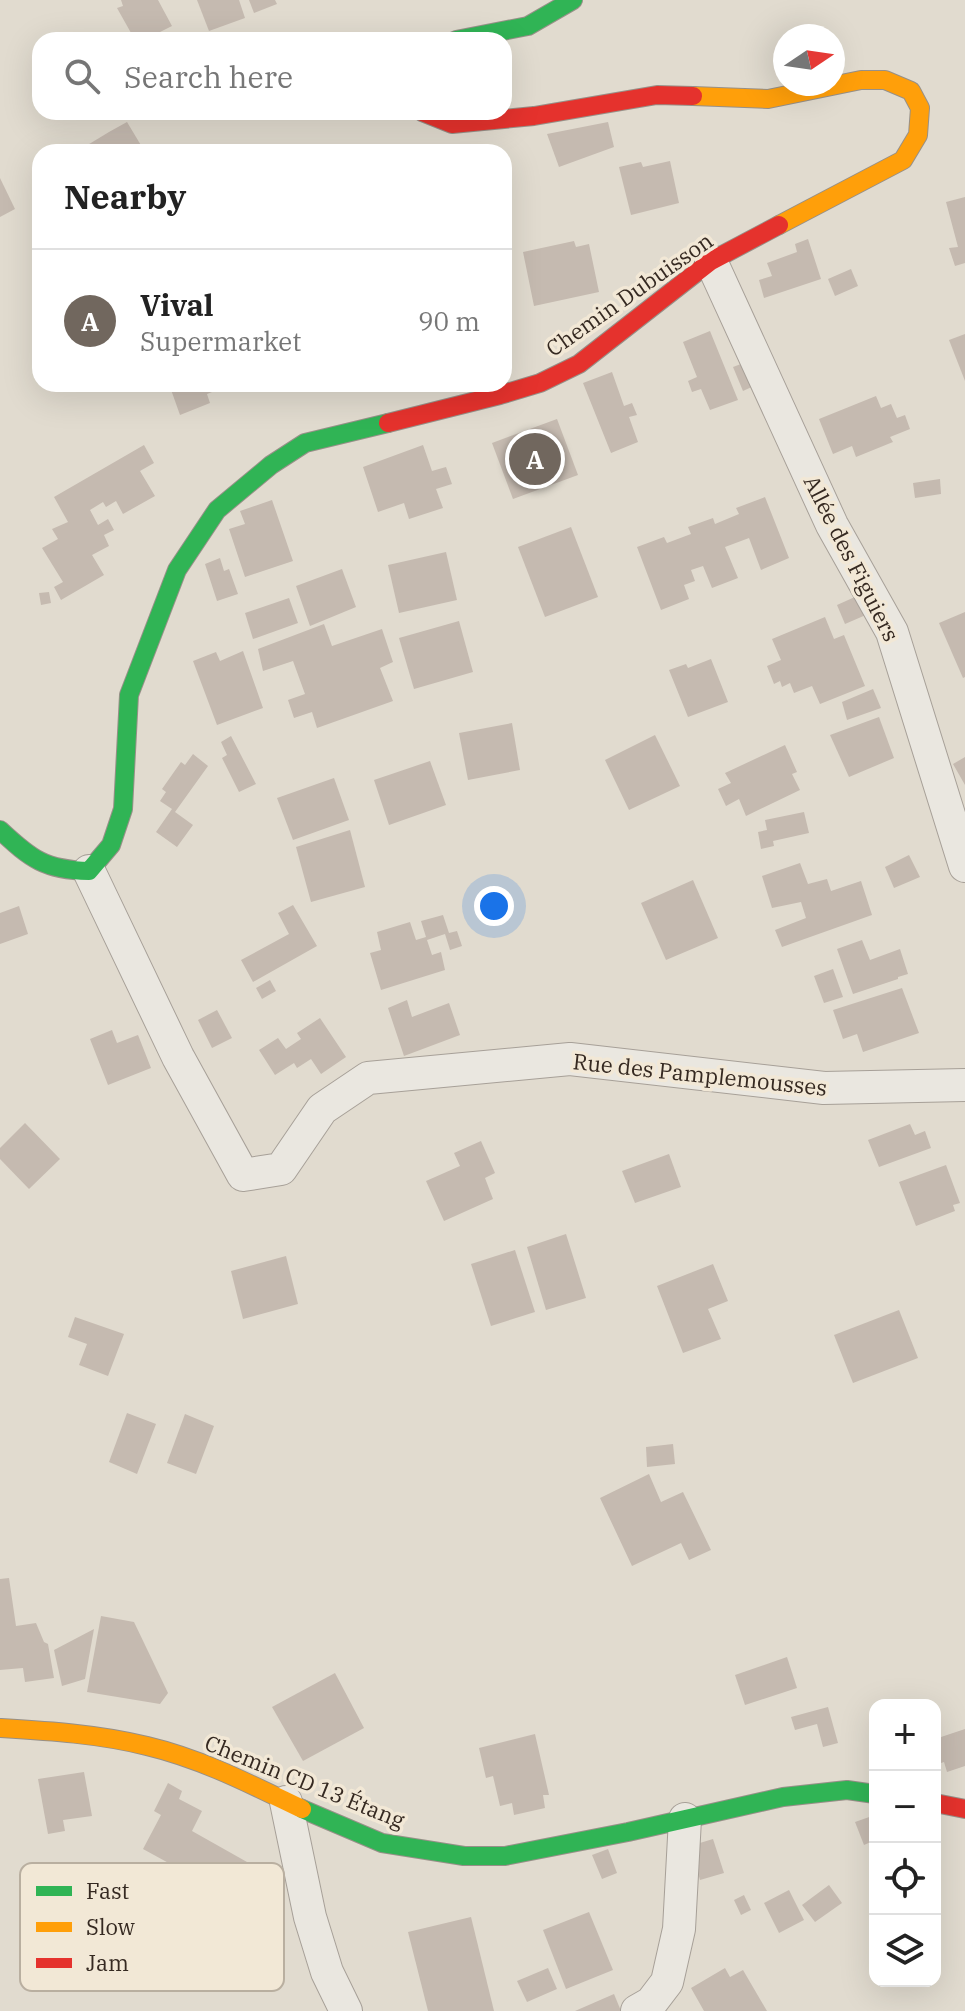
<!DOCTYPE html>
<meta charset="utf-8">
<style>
body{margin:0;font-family:"IBM Plex Serif",serif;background:#f6f6f6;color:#222}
.controls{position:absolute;right:24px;bottom:24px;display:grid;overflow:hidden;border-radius:16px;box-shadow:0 8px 32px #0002}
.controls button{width:72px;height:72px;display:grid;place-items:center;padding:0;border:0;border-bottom:2px solid #e0e0e0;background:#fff;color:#222;font:40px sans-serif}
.compass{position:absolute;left:773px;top:24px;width:72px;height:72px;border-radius:50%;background:#fff;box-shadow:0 8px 32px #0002;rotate:77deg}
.you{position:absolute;left:494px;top:906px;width:28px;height:28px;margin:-20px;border:6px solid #fff;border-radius:50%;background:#1a73e8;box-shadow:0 0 0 12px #1a73e833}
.badge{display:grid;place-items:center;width:52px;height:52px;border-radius:50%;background:#71675e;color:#fff;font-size:26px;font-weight:700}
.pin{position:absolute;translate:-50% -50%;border:4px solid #fff;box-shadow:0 2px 8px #0006}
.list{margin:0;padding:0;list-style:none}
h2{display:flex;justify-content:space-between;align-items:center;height:104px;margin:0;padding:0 32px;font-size:34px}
h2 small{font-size:26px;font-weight:400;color:#767676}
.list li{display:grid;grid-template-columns:52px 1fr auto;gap:24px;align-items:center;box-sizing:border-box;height:144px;padding:0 32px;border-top:2px solid #e0e0e0}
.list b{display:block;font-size:30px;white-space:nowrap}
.list p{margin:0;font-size:26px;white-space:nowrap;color:#767676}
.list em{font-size:26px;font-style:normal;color:#767676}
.icon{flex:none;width:44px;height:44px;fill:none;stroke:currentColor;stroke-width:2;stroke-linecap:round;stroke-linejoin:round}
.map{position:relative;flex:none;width:965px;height:2011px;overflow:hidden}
.search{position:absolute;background:#fff;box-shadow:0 8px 32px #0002;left:32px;top:32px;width:480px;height:88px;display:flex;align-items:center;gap:20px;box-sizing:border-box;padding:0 28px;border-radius:24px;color:#767676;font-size:30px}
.panel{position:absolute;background:#fff;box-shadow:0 8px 32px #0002;left:32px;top:144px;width:480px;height:248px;border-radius:24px}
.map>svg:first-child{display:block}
.building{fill:#c5bab0}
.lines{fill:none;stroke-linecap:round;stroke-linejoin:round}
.street-casing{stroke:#a7a098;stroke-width:34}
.fast-casing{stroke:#979088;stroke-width:20}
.slow-casing{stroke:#979088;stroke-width:20}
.jam-casing{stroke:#979088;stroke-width:20}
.street{stroke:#eae7e0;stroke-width:32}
.fast{stroke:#30b455;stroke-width:18}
.slow{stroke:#ff9f0a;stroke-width:18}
.jam{stroke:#e5322d;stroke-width:18}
.labels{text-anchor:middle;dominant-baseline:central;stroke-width:7;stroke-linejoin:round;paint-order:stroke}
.street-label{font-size:22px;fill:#352921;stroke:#f2e8d6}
.key{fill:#f2e8d6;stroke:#b9afa0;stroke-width:2}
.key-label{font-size:22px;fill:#352921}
</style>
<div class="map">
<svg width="965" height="2011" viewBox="0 0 965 2011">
<rect width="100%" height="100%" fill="#e1dbcf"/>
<g class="building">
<polygon points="121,0 158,0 172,26 144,40 135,40 117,8 123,6"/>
<polygon points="197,0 239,0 245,18 209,31"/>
<polygon points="249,0 275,0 277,4 254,13"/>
<polygon points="127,122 145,152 76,152 109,132"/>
<polygon points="608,122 614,147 559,167 547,134"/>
<polygon points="670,161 679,203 631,215 619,167 641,162 643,167"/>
<polygon points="0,178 15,209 0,217"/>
<polygon points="965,197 965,263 955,266 949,248 958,247 946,202"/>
<polygon points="808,239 821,279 764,298 759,280 772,276 767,263 797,252 795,244"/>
<polygon points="574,241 576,247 589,244 599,292 534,306 523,252"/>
<polygon points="851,269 858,286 835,296 828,279"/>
<polygon points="710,331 738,400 710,410 701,389 692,392 688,381 697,377 683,342"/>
<polygon points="965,334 965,381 949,340"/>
<polygon points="749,361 758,384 743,391 733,367"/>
<polygon points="612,372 624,406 632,403 637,415 629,417 638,442 611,453 583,383"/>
<polygon points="169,384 232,384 207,394 210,403 180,415"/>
<polygon points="876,396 881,408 891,404 897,418 905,415 910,429 890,437 893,442 856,457 852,446 833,454 819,419"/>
<polygon points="557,419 578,475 513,499 492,443"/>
<polygon points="144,445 154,463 140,471 155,496 123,514 116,501 106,507 103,502 90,510 98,525 108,519 114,530 104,535 109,546 92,555 104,575 61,600 54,587 63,582 42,548 58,539 52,529 68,522 54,497"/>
<polygon points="423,445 432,471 446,467 452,484 436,489 443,508 409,519 404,503 378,512 363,467"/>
<polygon points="940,479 941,494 915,498 913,483"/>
<polygon points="765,497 789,558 761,570 749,538 725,547 738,578 712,588 703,566 691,570 695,581 684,585 689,599 661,610 637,547 664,537 667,543 691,534 688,527 713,518 715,524 739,514 736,508"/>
<polygon points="272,500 293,561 245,577 229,529 245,524 240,511"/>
<polygon points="571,527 598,597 545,617 518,547"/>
<polygon points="446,552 457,600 399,613 388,565"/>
<polygon points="220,558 224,571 229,569 238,594 217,601 205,564"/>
<polygon points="342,569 356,607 310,626 296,586"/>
<polygon points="49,592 51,603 41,605 39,593"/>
<polygon points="866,592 875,611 845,624 837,605"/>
<polygon points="289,598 298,623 253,639 245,613"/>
<polygon points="965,612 965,677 963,678 939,623"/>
<polygon points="825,617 834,639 844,635 865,686 820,704 812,686 794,693 790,683 782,687 780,681 774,684 767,666 781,660 772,639"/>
<polygon points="459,621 473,672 414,689 399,638"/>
<polygon points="324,624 332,646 382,629 393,662 380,668 393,701 317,728 312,712 294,718 288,700 305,694 293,661 263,671 258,649"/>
<polygon points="243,651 263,708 217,725 193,661 216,652 220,661"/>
<polygon points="711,659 728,702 688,717 669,670 686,664 688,668"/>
<polygon points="873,689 881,708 847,720 842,702"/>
<polygon points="879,717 894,758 849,777 830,735"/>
<polygon points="512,723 520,770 468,780 459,733"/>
<polygon points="655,735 680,786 629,810 605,760"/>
<polygon points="231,736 256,784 239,792 222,758 227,755 221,742"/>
<polygon points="785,745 797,772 792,774 800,790 746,816 739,799 726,806 718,789 731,783 725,773"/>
<polygon points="193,754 208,766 175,812 193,825 177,847 156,832 172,809 160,801 166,792 162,789 181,762 185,765"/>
<polygon points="965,757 965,785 953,764"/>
<polygon points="430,761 446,805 389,825 374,780"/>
<polygon points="334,778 349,820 293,840 277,798"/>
<polygon points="804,812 809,833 773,841 774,846 761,849 758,832 767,830 765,820"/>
<polygon points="350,830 365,887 311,902 296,847"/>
<polygon points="909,855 920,877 894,888 885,867"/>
<polygon points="800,863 808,884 827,879 831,891 861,881 872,915 782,947 775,930 806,918 801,902 772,908 762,876"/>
<polygon points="693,880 718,938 666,960 641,903"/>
<polygon points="293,905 317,946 253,982 241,960 289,934 278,913"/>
<polygon points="19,906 28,934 0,944 0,913"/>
<polygon points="443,915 449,933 457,931 462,946 450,950 445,934 427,940 432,955 441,952 445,970 381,990 370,953 381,950 377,932 410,922 416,940 426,937 421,921"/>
<polygon points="862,940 870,960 900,949 908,974 898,977 898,979 853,994 837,949"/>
<polygon points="833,969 843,997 824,1003 814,976"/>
<polygon points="270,980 276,991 262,999 256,988"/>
<polygon points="902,988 919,1033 863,1052 857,1034 843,1039 833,1010"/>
<polygon points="407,1000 412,1017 449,1003 460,1035 404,1056 388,1008"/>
<polygon points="217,1010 232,1038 212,1048 198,1020"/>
<polygon points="320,1018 346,1057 321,1074 311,1059 297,1068 294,1063 275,1075 259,1050 278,1038 286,1049 301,1039 297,1033"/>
<polygon points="112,1030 117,1043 138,1035 151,1068 108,1085 90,1039"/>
<polygon points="25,1123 60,1159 29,1189 0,1159 0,1148"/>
<polygon points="910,1124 915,1135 925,1131 931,1148 879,1167 868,1140"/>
<polygon points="481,1141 495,1173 485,1178 493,1199 444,1221 426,1181 460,1166 454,1153"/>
<polygon points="669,1154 681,1187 635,1203 622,1171"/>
<polygon points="946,1165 960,1203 953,1205 955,1211 916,1226 899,1182"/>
<polygon points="566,1234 586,1298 546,1310 527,1247"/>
<polygon points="515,1250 535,1312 491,1326 471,1264"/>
<polygon points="286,1256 298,1304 243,1319 231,1271"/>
<polygon points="713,1264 728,1301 708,1309 721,1339 683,1353 657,1286"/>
<polygon points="899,1310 918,1358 853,1383 834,1335"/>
<polygon points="75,1317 124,1334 108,1376 79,1365 87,1344 68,1337"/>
<polygon points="127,1413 156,1424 137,1474 109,1462"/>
<polygon points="185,1414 214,1426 196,1474 167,1463"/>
<polygon points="673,1444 675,1464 647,1467 646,1447"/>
<polygon points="649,1474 661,1502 683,1492 711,1550 689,1560 681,1543 632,1566 600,1498"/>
<polygon points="9,1578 16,1626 36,1623 44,1642 48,1644 54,1678 25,1682 23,1668 0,1670 0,1579"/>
<polygon points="101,1616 134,1622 168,1693 160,1704 87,1692"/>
<polygon points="94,1629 85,1679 62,1686 54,1650"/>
<polygon points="787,1657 797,1688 745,1705 735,1675"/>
<polygon points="335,1673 364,1728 303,1761 272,1707"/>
<polygon points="828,1707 838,1743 823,1747 817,1724 795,1730 791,1717"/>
<polygon points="965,1729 965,1766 947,1772 944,1762 935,1765 935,1739"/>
<polygon points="535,1734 549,1795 543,1795 545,1808 514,1815 512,1803 500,1806 493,1776 486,1778 479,1748"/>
<polygon points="84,1772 92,1816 63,1820 65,1831 48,1834 38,1779"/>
<polygon points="168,1783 182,1791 179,1799 202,1811 192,1831 247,1862 229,1896 143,1849 161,1815 154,1811"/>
<polygon points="875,1815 875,1840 864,1845 855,1822"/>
<polygon points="713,1839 724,1873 700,1880 690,1846"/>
<polygon points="608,1849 617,1873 602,1879 592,1855"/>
<polygon points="829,1885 842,1903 815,1922 802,1905"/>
<polygon points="789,1890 804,1920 779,1933 764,1903"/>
<polygon points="744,1895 751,1910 741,1915 734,1900"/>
<polygon points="589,1912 613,1970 566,1989 543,1930"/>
<polygon points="471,1917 494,2011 428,2011 408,1932"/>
<polygon points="548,1968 557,1989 527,2002 517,1981"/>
<polygon points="725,1968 730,1977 743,1970 767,2011 704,2011 691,1988"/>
<polygon points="614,1994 621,2011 575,2011"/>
</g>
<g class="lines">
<defs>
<g id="street">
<polyline points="711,261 832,525 892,632 965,866"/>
<polyline points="89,871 178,1057 243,1175 281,1169 322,1109 368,1078 570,1059 824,1088 965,1085"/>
<polyline points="286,1802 310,1917 327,1972 346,2011"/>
<polyline points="637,2011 651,2003 667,1982 679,1929 685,1819"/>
</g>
<g id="fast">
<polyline points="456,40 528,26 573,0"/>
<path d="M0 830C31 859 45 870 89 871L111 845 123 809 129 695 177 570 217 510 271 465 305 443 388 423"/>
<polyline points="302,1809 382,1843 464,1856 505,1856 628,1832 783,1797 847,1790 875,1794"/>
</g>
<g id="slow">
<polyline points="693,96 768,99 861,80 885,80 911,91 920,108 918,135 903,160 779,225"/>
<path d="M0 1728C49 1731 99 1734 147 1746 202 1759 252 1785 302 1809"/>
</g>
<g id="jam">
<polyline points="422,112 452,124 534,116 657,95 693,96"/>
<polyline points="388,423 500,395 540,383 579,364 711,261 779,225"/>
<polyline points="935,1803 965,1809"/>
</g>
</defs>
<use href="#street" class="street-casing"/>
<use href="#fast" class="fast-casing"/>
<use href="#slow" class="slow-casing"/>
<use href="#jam" class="jam-casing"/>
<use href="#street" class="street"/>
<use href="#fast" class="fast"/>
<use href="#slow" class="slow"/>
<use href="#jam" class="jam"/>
</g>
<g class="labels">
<g class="street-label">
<text transform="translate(629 294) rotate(-35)">Chemin Dubuisson</text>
<text transform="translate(852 558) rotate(63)">Allée des Figuiers</text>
<text transform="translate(700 1074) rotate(6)">Rue des Pamplemousses</text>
<text transform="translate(305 1781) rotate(22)">Chemin CD 13 Étang</text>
</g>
</g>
<rect x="20" y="1863" width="264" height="128" rx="12" class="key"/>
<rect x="36" y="1886" width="36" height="10" fill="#30b455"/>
<rect x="36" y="1922" width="36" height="10" fill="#ff9f0a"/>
<rect x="36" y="1958" width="36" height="10" fill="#e5322d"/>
<g class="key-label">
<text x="86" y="1899">Fast</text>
<text x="86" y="1935">Slow</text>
<text x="86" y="1971">Jam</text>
</g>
</svg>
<div class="controls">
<button>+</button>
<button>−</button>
<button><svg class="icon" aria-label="locate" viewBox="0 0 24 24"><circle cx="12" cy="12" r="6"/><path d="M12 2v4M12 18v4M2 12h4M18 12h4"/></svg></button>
<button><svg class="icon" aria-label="layers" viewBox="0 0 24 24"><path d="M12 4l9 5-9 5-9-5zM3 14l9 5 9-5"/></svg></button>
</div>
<svg class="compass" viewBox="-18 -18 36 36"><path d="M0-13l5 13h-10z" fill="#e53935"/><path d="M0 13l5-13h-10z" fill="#767676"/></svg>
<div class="you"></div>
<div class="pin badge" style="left:535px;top:459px">A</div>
<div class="search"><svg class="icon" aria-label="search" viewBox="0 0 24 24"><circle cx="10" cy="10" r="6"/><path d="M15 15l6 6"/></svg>Search here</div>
<section class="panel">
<h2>Nearby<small></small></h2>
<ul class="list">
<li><span class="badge">A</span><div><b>Vival</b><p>Supermarket</p></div><em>90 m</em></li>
</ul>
</section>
</div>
